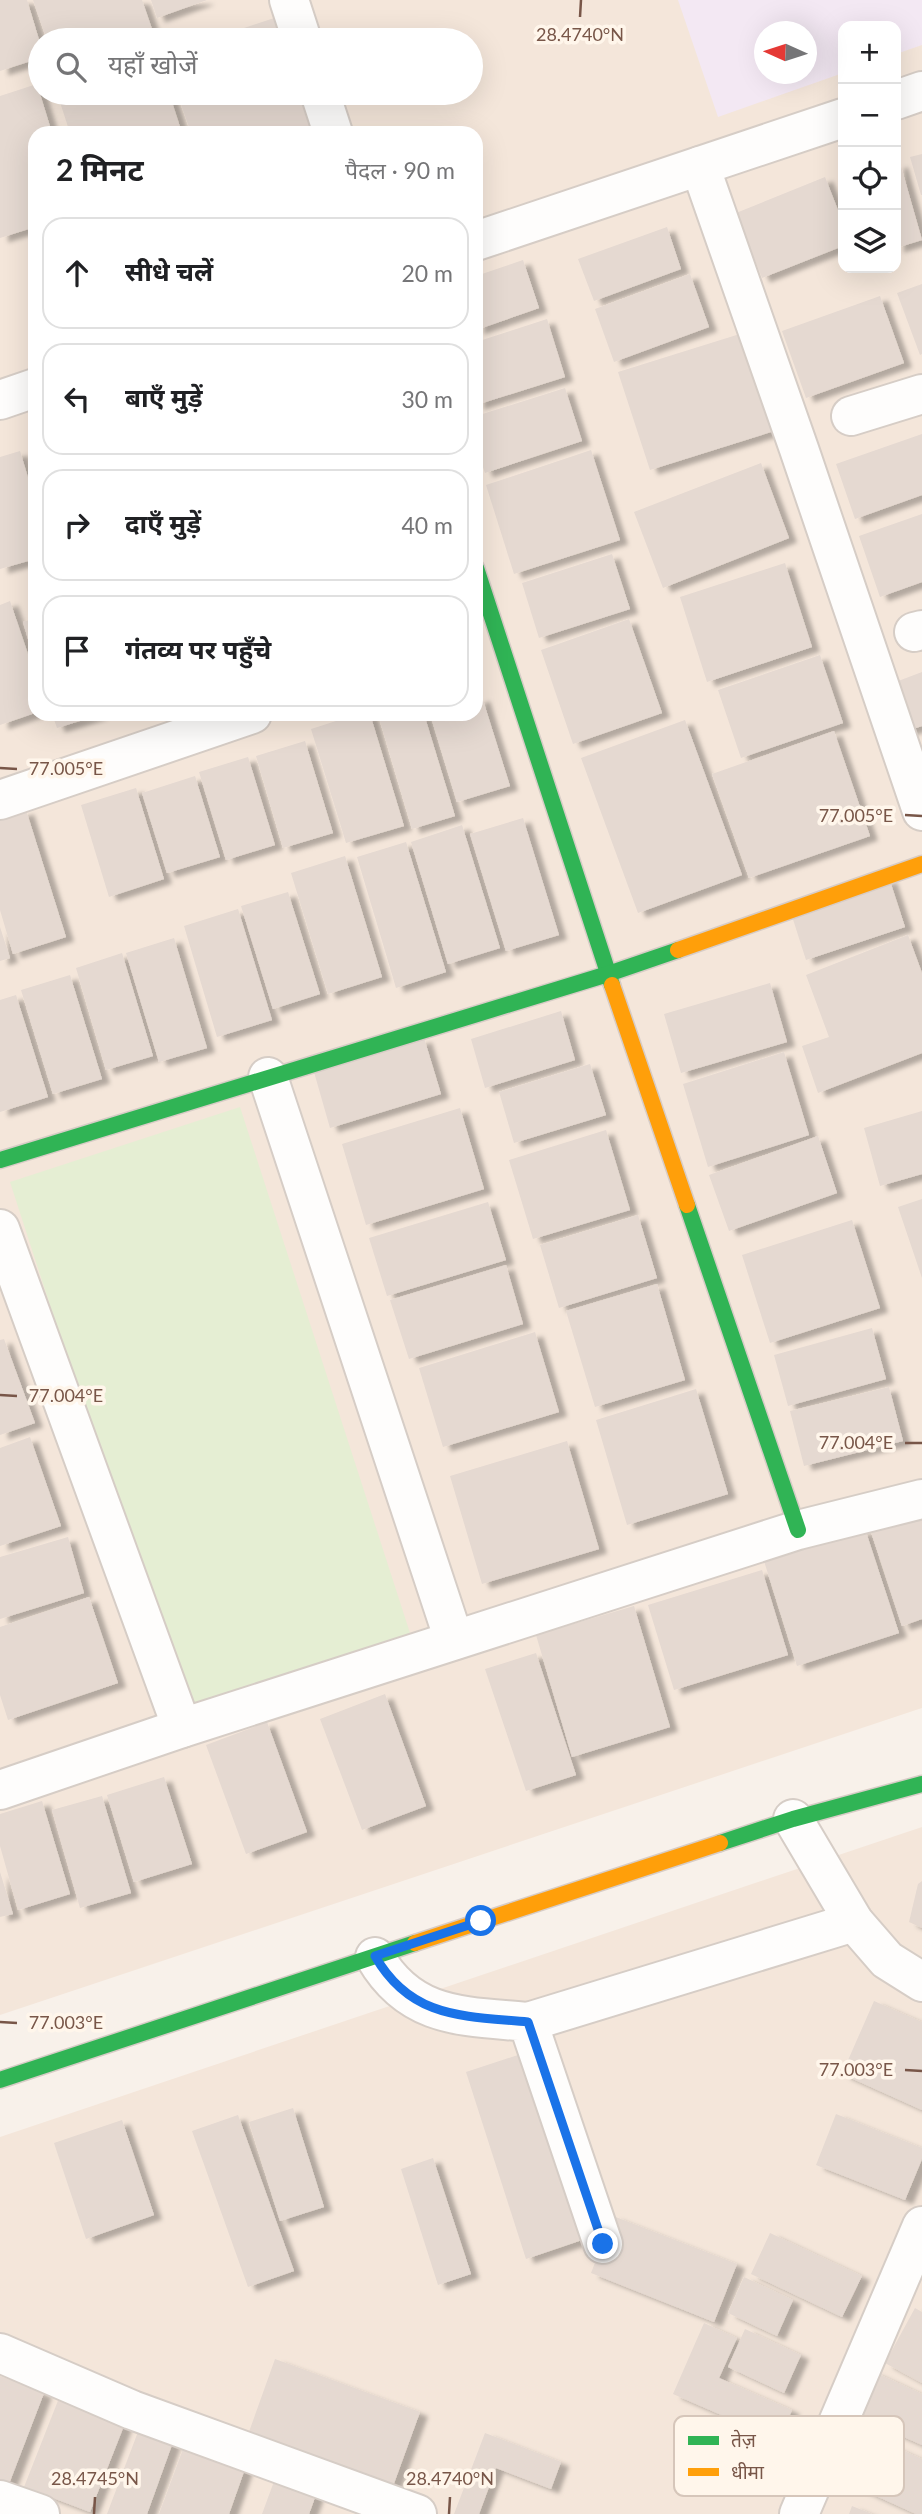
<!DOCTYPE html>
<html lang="hi">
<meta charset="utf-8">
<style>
body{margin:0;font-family:Lato,"Noto Sans Devanagari",sans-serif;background:#f2f2f2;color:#202124}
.controls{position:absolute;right:21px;top:21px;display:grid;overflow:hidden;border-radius:14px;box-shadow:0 7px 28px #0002}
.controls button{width:63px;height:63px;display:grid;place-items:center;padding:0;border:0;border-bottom:2px solid #e0e0e0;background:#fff;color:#202124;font:35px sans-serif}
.compass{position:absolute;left:754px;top:21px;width:63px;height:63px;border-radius:50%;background:#fff;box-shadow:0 7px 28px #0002;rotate:273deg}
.stop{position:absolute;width:21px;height:21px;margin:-16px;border:5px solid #1a73e8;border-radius:50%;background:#fff}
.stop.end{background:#1a73e8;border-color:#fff;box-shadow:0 2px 7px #0008}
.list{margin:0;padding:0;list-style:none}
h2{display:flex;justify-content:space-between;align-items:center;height:91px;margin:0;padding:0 28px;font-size:30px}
h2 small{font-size:23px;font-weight:400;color:#757577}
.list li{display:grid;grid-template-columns:46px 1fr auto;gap:21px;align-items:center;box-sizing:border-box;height:112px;margin:0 14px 14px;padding:0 14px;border:2px solid #e0e0e0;border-radius:21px}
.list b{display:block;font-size:26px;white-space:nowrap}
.list em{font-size:23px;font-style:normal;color:#757577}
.icon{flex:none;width:38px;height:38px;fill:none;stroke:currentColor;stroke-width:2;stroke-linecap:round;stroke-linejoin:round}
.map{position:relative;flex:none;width:922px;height:2514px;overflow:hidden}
.search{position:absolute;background:#fff;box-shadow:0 7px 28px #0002;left:28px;top:28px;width:455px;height:77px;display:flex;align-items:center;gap:18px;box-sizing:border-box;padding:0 24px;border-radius:38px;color:#757577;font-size:26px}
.panel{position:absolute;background:#fff;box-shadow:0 7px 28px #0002;left:28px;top:126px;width:455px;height:595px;border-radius:21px}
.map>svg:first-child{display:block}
.residential{fill:#f4e6da;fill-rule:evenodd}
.education{fill:#f3e8f3;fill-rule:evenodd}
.green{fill:#e5eed3}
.building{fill:#e5d9d1;filter:url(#shadow)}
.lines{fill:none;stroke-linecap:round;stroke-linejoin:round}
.street-casing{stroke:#d6cdc6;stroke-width:42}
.fast-casing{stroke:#d7ccc6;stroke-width:19}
.slow-casing{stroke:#d7ccc6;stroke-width:19}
.street{stroke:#fefdfc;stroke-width:38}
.fast{stroke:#30b455;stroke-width:16}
.slow{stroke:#ff9f0a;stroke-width:16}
.route{stroke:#1a73e8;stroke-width:9}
.ticks{fill:none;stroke:#785648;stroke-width:2.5}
.key{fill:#fff6eb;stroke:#d6c6ba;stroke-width:2}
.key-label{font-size:19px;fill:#785648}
.ticks-label{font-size:18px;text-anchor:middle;fill:#785648;stroke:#fff6eb;stroke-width:7;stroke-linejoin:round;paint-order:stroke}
</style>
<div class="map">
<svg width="922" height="2514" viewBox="0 0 922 2514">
<defs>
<filter id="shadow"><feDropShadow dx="8" dy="4.5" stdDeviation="2" flood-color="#0004"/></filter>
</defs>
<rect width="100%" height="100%" fill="#f8f1ea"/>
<g class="residential">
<path d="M0 0H922V1708L0 2015ZM843 26H896V268H843ZM764 32H806V74H764ZM40 40H471V93H40ZM35 133H476V714H35Z"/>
<polygon points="922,1827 922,2514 0,2514 0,2137"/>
</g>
<path class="education" d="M678 0H922V45L896 54V26H843V73L718 117ZM764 32H806V74H764Z"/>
<polygon class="green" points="240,1107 410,1633 181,1709 10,1182"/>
<g class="building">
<polygon points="0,0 27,0 40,43 40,58 0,71"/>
<polygon points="33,0 142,0 152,29 123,40 47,40"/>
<polygon points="151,0 207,0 157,18"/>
<polygon points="283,15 291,40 208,40"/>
<polygon points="37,84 52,133 35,133 35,227 0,238 0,96"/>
<polygon points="57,93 169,93 182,133 70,133"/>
<polygon points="177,93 308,93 319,126 299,133 191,133"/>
<polygon points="922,154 922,195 921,195 910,157"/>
<polygon points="900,163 922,240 896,248 896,164"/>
<polygon points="825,177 843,223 843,246 762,278 736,213"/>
<polygon points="667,227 681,269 594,301 578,259"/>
<polygon points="523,260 539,308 476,330 476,276"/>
<polygon points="690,274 709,327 614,362 595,309"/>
<polygon points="922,284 922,354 920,355 897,293"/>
<polygon points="880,296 904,363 806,398 782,331"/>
<polygon points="547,319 565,377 476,405 476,342"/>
<polygon points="743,333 774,431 650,470 618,372"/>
<polygon points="565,388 582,441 485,473 476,447 476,416"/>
<polygon points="922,434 922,495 855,519 836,464"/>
<polygon points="35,447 35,471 34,471 28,450"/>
<polygon points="591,450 620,540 514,574 486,485"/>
<polygon points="20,451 35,501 35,559 0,569 0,457"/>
<polygon points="761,463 789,538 663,588 634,512"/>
<polygon points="922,514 922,582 880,597 859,536"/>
<polygon points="612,554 630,609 539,638 522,583"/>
<polygon points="785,563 812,647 707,682 680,597"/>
<polygon points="10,601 35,675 35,713 0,725 0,605"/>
<polygon points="35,618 35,659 34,659 23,622"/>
<polygon points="629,619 662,713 573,744 541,650"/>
<polygon points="820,655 843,723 741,758 718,690"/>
<polygon points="922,672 922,726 901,733 885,686"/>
<polygon points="482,697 510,786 457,802 430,714 476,714 476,699"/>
<polygon points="52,714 99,714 99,715 57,728"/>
<polygon points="358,714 370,714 404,826 346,843 311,729"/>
<polygon points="401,714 424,714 455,816 412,829 380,721"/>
<polygon points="685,720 742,875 638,913 581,758"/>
<polygon points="834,731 870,836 749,878 712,774"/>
<polygon points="305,741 333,833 283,848 256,756"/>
<polygon points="248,757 275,845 226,860 199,772"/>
<polygon points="195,776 220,857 167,873 142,793"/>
<polygon points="136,788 164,879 109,897 81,805"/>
<polygon points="26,810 66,937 13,954 0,910 0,818"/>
<polygon points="523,818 559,935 506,951 470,834"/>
<polygon points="462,825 500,948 448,964 411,842"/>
<polygon points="406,842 446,972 396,988 357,857"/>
<polygon points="345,856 382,977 328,994 291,873"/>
<polygon points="889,878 905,927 806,960 790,910"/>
<polygon points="288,892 320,994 273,1009 241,906"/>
<polygon points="238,909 272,1020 217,1037 184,926"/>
<polygon points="0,927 10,958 0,961"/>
<polygon points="908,935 922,973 922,1053 818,1093 802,1046 829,1037 806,975"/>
<polygon points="174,938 207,1048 159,1062 126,953"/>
<polygon points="122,953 153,1056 106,1070 76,968"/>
<polygon points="70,975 102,1079 53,1094 21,990"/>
<polygon points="770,983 787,1042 681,1073 664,1014"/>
<polygon points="16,995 48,1097 0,1112 0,1000"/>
<polygon points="561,1011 575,1060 485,1088 471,1039"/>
<polygon points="424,1038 441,1094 330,1128 314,1072"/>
<polygon points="784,1052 809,1135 708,1167 683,1084"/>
<polygon points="590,1064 606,1115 514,1143 499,1092"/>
<polygon points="460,1108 484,1189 366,1225 342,1144"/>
<polygon points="922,1111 922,1174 880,1186 864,1128"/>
<polygon points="606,1130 630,1210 533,1239 509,1160"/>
<polygon points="818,1136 837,1193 729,1231 709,1175"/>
<polygon points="922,1199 922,1278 898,1207"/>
<polygon points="488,1202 506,1260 387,1296 369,1238"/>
<polygon points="638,1215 657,1278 559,1308 540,1245"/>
<polygon points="852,1220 880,1308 770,1343 742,1255"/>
<polygon points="506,1265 523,1324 409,1359 390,1300"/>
<polygon points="657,1284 685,1380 595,1407 566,1311"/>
<polygon points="872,1328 886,1379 788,1406 774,1355"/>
<polygon points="535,1332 559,1412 443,1447 419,1368"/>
<polygon points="4,1339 35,1423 0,1435 0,1340"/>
<polygon points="889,1387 903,1441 804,1466 790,1411"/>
<polygon points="696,1389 728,1494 627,1525 596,1420"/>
<polygon points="30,1437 61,1526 0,1546 0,1448"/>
<polygon points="567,1441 599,1549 482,1584 450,1476"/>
<polygon points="922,1516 922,1619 902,1626 871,1532"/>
<polygon points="865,1529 899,1633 797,1666 764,1561"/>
<polygon points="68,1537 84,1593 0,1619 0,1557"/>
<polygon points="762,1570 788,1655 674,1690 648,1605"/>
<polygon points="89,1597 118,1683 8,1720 0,1695 0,1627"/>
<polygon points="634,1606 670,1727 572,1757 536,1635"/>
<polygon points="536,1653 576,1775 526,1791 485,1669"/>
<polygon points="385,1694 426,1806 362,1830 320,1719"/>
<polygon points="267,1722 307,1832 246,1854 206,1745"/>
<polygon points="164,1777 192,1864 134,1882 107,1795"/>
<polygon points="102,1796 131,1893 80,1908 52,1810"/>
<polygon points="42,1801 70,1894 18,1910 0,1846 0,1814"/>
<polygon points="0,1872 13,1914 0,1917"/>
<polygon points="922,1881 922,1928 909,1922 918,1884"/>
<polygon points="874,2001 922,2022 922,2110 842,2074"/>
<polygon points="521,2054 582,2240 526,2259 466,2072"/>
<polygon points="293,2108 324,2207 280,2221 249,2122"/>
<polygon points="836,2114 922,2148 922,2159 905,2200 816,2165"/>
<polygon points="238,2115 294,2271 248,2287 192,2131"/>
<polygon points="122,2120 154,2215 86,2239 54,2143"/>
<polygon points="433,2158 471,2274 438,2285 401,2169"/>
<polygon points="613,2216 737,2264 714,2322 591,2273"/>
<polygon points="770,2233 862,2276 842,2317 751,2274"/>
<polygon points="744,2277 793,2300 777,2336 728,2313"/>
<polygon points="915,2308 922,2312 922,2383 885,2363"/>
<polygon points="704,2323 737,2338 719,2378 792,2410 779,2440 673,2394"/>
<polygon points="745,2329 801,2355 784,2393 728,2367"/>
<polygon points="275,2359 420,2412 389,2497 245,2443"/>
<polygon points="872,2371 922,2394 922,2445 854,2415"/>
<polygon points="0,2376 44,2393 7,2489 0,2487"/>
<polygon points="61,2393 127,2418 90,2512 24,2487"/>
<polygon points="851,2427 922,2459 922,2514 916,2514 830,2475"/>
<polygon points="139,2429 173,2442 147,2514 107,2514"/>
<polygon points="485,2433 561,2462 551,2489 496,2468 479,2514 454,2514"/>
<polygon points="186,2441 247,2463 229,2514 159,2514"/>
<polygon points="276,2476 317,2492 309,2514 262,2514"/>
<polygon points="852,2506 872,2514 849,2514"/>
</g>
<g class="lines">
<defs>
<g id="street">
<polyline points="289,0 302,40"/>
<polyline points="320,93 333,133"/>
<polyline points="896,100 922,91"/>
<polyline points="700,166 799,449 922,811"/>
<polyline points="476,241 843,118"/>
<polyline points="0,400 35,388"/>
<polyline points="851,416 922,394"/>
<polyline points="914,632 922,630"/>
<polyline points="0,800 252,714"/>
<polyline points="268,1077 454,1640"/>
<polyline points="0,1229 182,1728"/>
<polyline points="0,1790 182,1728 798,1530 922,1499"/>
<polyline points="793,1819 854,1922 887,1960 922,1982"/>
<path d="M375 1957C411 2019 464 2016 528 2022L603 2244"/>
<polyline points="528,2022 854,1922"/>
<polyline points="0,2353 132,2410 417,2514"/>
<polyline points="0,2500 40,2514"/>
<polyline points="799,2514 922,2226"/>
</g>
<g id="fast">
<polyline points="476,568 612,985"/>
<polyline points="0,1160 608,974 678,950"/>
<polyline points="687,1205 798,1530"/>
<polyline points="720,1843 793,1819 922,1784"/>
<polyline points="0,2080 415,1943"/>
</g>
<g id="slow">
<polyline points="678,950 922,864"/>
<polyline points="612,985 687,1205"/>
<polyline points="415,1943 720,1843"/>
</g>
</defs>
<use href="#street" class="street-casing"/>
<use href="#fast" class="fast-casing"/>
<use href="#slow" class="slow-casing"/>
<use href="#street" class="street"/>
<use href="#fast" class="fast"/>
<use href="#slow" class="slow"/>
</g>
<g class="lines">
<path class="route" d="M481 1921 375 1956C411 2019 464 2016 528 2022L603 2244"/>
</g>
<path class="ticks" d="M580 17 581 0M0 768 17 769M905 815 922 816M0 1395 17 1396M905 1443H922M0 2022 17 2023M905 2070 922 2071M94 2514 95 2497M449 2514 450 2497"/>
<rect x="674" y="2416" width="230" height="80" rx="10" class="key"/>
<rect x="688" y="2436" width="31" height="9" fill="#30b455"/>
<rect x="688" y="2468" width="31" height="8" fill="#ff9f0a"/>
<g class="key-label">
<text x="731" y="2447">तेज़</text>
<text x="731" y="2479">धीमा</text>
</g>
<g class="ticks-label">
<text x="580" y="41">28.4740°N</text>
<text x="66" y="775">77.005°E</text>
<text x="856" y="822">77.005°E</text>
<text x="66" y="1402">77.004°E</text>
<text x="856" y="1449">77.004°E</text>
<text x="66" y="2029">77.003°E</text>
<text x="856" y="2076">77.003°E</text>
<text x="95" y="2485">28.4745°N</text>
<text x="450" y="2485">28.4740°N</text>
</g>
</svg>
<div class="controls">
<button>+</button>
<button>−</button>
<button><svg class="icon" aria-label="locate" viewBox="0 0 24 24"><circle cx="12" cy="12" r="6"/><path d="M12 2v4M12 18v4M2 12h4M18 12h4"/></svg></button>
<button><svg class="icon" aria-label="layers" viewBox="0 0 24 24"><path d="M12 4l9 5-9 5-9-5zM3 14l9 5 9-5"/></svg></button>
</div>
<svg class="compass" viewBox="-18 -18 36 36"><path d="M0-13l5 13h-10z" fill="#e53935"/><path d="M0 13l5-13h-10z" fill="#757577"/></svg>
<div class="stop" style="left:481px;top:1921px"></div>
<div class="stop end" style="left:603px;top:2244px"></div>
<div class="search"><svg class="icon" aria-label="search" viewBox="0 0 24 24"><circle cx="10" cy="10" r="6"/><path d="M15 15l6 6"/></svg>यहाँ खोजें</div>
<section class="panel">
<h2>2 मिनट<small>पैदल · 90 m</small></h2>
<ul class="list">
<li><svg class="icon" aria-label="ahead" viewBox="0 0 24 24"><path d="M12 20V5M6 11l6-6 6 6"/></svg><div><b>सीधे चलें</b></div><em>20 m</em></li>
<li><svg class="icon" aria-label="left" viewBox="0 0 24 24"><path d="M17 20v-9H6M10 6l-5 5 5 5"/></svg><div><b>बाएँ मुड़ें</b></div><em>30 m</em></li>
<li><svg class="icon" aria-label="right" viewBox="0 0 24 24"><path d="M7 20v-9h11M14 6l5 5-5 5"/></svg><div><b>दाएँ मुड़ें</b></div><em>40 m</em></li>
<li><svg class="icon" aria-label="arrive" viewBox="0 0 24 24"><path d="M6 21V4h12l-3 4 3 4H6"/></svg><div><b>गंतव्य पर पहुँचे</b></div></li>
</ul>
</section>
</div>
